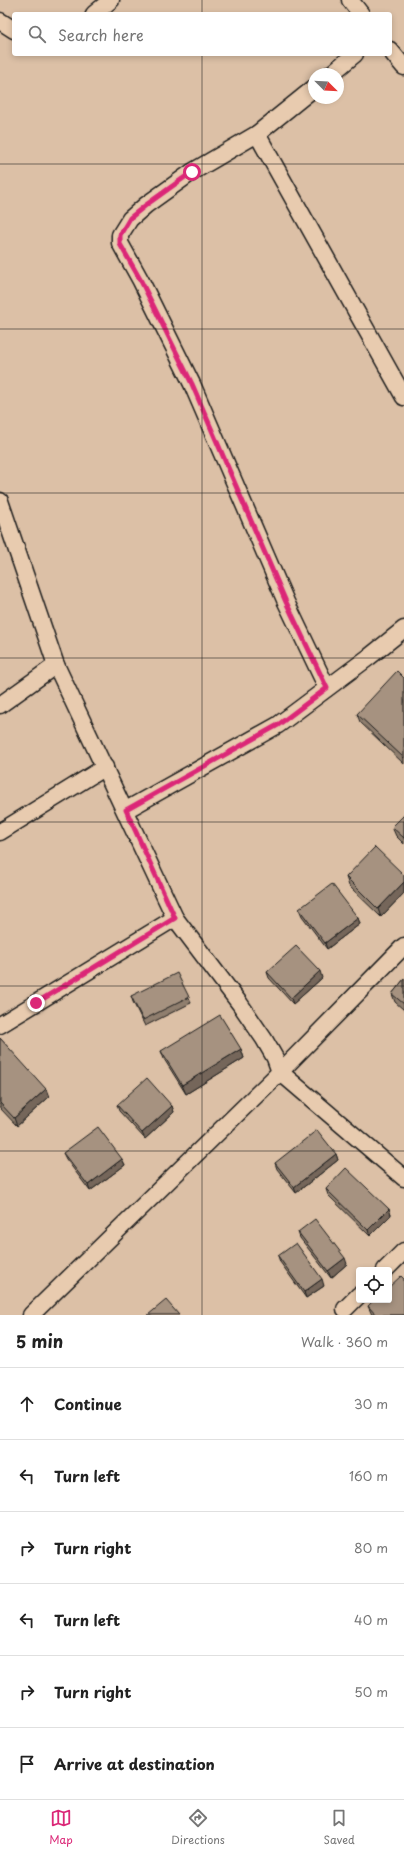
<!DOCTYPE html>
<meta charset="utf-8">
<style>
body{margin:0;font-family:"Playpen Sans",sans-serif;background:#f6f6f6;color:#222}
.controls{position:absolute;right:12px;bottom:12px;display:grid;overflow:hidden;border-radius:4px;box-shadow:0 2px 6px #0003}
.controls button{width:36px;height:36px;display:grid;place-items:center;padding:0;border:0;border-bottom:1px solid #e0e0e0;background:#fff;color:#222;font:20px sans-serif}
.compass{position:absolute;left:308px;top:68px;width:36px;height:36px;border-radius:50%;background:#fff;box-shadow:0 2px 6px #0003;rotate:114deg}
.stop{position:absolute;width:12px;height:12px;margin:-9px;border:3px solid #db2777;border-radius:50%;background:#fff}
.stop.end{background:#db2777;border-color:#fff;box-shadow:0 1px 4px #0008}
.list{margin:0;padding:0;list-style:none}
h2{display:flex;justify-content:space-between;align-items:center;height:52px;margin:0;padding:0 16px;font-size:17px}
h2 small{font-size:13px;font-weight:400;color:#767676}
.list li{display:grid;grid-template-columns:26px 1fr auto;gap:12px;align-items:center;box-sizing:border-box;height:72px;padding:0 16px;border-top:1px solid #e0e0e0}
.list b{display:block;font-size:15px;white-space:nowrap}
.list em{font-size:13px;font-style:normal;color:#767676}
.icon{flex:none;width:22px;height:22px;fill:none;stroke:currentColor;stroke-width:2;stroke-linecap:round;stroke-linejoin:round}
.map{position:relative;flex:none;width:404px;height:1315px;overflow:hidden}
.search{position:absolute;background:#fff;box-shadow:0 2px 6px #0003;left:12px;right:12px;top:12px;height:44px;display:flex;align-items:center;gap:10px;box-sizing:border-box;padding:0 14px;border-radius:4px;color:#767676;font-size:15px}
.sheet{height:484px;background:#fff}
nav{display:flex;justify-content:space-around;align-items:center;box-sizing:border-box;height:56px;border-top:1px solid #e0e0e0;background:#fff;font-size:11px;color:#767676}
nav a{display:grid;justify-items:center;gap:2px}
nav .on{color:#db2777}
.map>svg:first-child{display:block}
.lines{fill:none;stroke-linecap:round;stroke-linejoin:round}
.street-casing{stroke:#1c1c1c;stroke-width:19}
.street{stroke:#e8cbaf;stroke-width:16}
.wall{fill:#8f7e6e;stroke:#1c1c1c}
.shaded-wall{fill:#74665a;stroke:#1c1c1c}
.building{fill:#a69280;stroke:#1c1c1c}
.route{stroke:#db2777;stroke-width:5}
.grid{fill:none;stroke:#1c1c1c;stroke-width:1;stroke-opacity:0.55}
</style>
<div class="map">
<svg width="404" height="1315" viewBox="0 0 404 1315">
<rect width="100%" height="100%" fill="#dcc0a6"/>
<filter id="ink" filterUnits="userSpaceOnUse"><feTurbulence type="fractalNoise" baseFrequency=".025" numOctaves="2"/><feDisplacementMap in="SourceGraphic" scale="8" xChannelSelector="R" yChannelSelector="G"/><feConvolveMatrix kernelMatrix="1 2 1 2 8 2 1 2 1" color-interpolation-filters="sRGB"/></filter>
<g filter="url(#ink)">
<g class="lines">
<defs>
<g id="street">
<polyline points="350,0 361,14"/>
<polyline points="94,14 111,0"/>
<polyline points="0,21 14,30"/>
<polyline points="390,50 404,67"/>
<polyline points="331,74 355,54"/>
<polyline points="314,88 257,134 192,172 146,205 130,219 120,235 120,243 141,281 192,384 286,602 327,688"/>
<polyline points="257,134 404,397"/>
<polyline points="0,501 56,665 175,918 240,1004 264,1039 275,1058 280,1072 404,1178"/>
<polyline points="0,705 56,665"/>
<polyline points="126,810 278,725 369,657 404,629"/>
<polyline points="0,832 105,767"/>
<polyline points="0,1025 175,918"/>
<polyline points="385,1270 404,1251"/>
<polyline points="345,1309 359,1295"/>
<polyline points="31,1315 280,1072 404,946"/>
</g>
</defs>
<use href="#street" class="street-casing"/>
<use href="#street" class="street"/>
</g>
<g class="wall">
<polygon points="404,678 404,764 360,722 357,714"/>
<polygon points="404,815 404,844 396,836 392,827"/>
<polygon points="404,875 404,893 381,917 349,886 346,877"/>
<polygon points="299,909 358,918 360,924 327,949 302,916"/>
<polygon points="267,972 322,978 293,1004 269,978"/>
<polygon points="404,979 404,1010 395,1002 392,994"/>
<polygon points="131,996 189,997 191,1003 145,1026 133,1002"/>
<polygon points="0,1038 49,1097 17,1126 0,1108"/>
<polygon points="241,1049 244,1058 186,1094 164,1059 161,1051"/>
<polygon points="117,1105 172,1106 174,1112 145,1139 119,1111"/>
<polygon points="63,1153 122,1159 125,1165 90,1191 66,1159"/>
<polygon points="336,1154 338,1160 296,1193 277,1169 275,1163"/>
<polygon points="326,1189 389,1209 391,1215 370,1236 328,1195"/>
<polygon points="298,1232 347,1264 331,1278 300,1238"/>
<polygon points="278,1256 324,1286 306,1298 280,1262"/>
<polygon points="368,1306 404,1315 372,1315"/>
</g>
<g class="shaded-wall">
<polygon points="404,882 404,893 381,917 378,909"/>
<polygon points="358,918 360,924 327,949 325,943"/>
<polygon points="320,971 322,978 293,1004 291,998"/>
<polygon points="241,1049 244,1058 186,1094 182,1085"/>
<polygon points="46,1089 49,1097 17,1126 14,1118"/>
<polygon points="172,1106 174,1112 145,1139 142,1133"/>
<polygon points="336,1154 338,1160 296,1193 294,1187"/>
<polygon points="122,1159 125,1165 90,1191 88,1185"/>
<polygon points="389,1209 391,1215 370,1236 368,1230"/>
<polygon points="345,1258 347,1264 331,1278 328,1271"/>
<polygon points="322,1279 324,1286 306,1298 304,1292"/>
</g>
<g class="building">
<polygon points="397,671 404,678 404,758 357,714"/>
<polygon points="404,815 404,838 392,827"/>
<polygon points="375,847 404,875 404,882 378,909 346,877"/>
<polygon points="332,884 358,918 325,943 299,909"/>
<polygon points="296,946 320,971 291,998 267,972"/>
<polygon points="177,973 189,997 143,1020 131,996"/>
<polygon points="404,979 404,1004 392,994"/>
<polygon points="220,1015 241,1049 182,1085 161,1051"/>
<polygon points="0,1038 46,1089 14,1118 0,1103"/>
<polygon points="147,1078 172,1106 142,1133 117,1105"/>
<polygon points="98,1127 122,1159 88,1185 63,1153"/>
<polygon points="317,1130 336,1154 294,1187 275,1163"/>
<polygon points="346,1168 389,1209 368,1230 326,1189"/>
<polygon points="315,1219 345,1258 328,1271 298,1232"/>
<polygon points="296,1243 322,1279 304,1292 278,1256"/>
<polygon points="401,1276 404,1279 404,1315 376,1315 368,1306 374,1300 389,1300 389,1287"/>
<polygon points="166,1300 179,1315 148,1315"/>
</g>
</g>
<g class="lines" filter="url(#ink)">
<polyline class="route" points="36,1003 175,918 126,810 278,725 327,688 286,602 192,384 141,281 120,244 120,235 130,218 146,205 192,172"/>
</g>
<path class="grid" d="M202 0V14M202 54V1315M0 164H404M0 329H404M0 493H404M0 658H404M0 822H404M0 986H404M0 1151H404"/>
</svg>
<div class="controls">
<button><svg class="icon" aria-label="locate" viewBox="0 0 24 24"><circle cx="12" cy="12" r="6"/><path d="M12 2v4M12 18v4M2 12h4M18 12h4"/></svg></button>
</div>
<svg class="compass" viewBox="-18 -18 36 36"><path d="M0-13l5 13h-10z" fill="#e53935"/><path d="M0 13l5-13h-10z" fill="#767676"/></svg>
<div class="stop" style="left:192px;top:172px"></div>
<div class="stop end" style="left:36px;top:1003px"></div>
<div class="search"><svg class="icon" aria-label="search" viewBox="0 0 24 24"><circle cx="10" cy="10" r="6"/><path d="M15 15l6 6"/></svg>Search here</div>
</div>
<section class="sheet">
<h2>5 min<small>Walk · 360 m</small></h2>
<ul class="list">
<li><svg class="icon" aria-label="ahead" viewBox="0 0 24 24"><path d="M12 20V5M6 11l6-6 6 6"/></svg><div><b>Continue</b></div><em>30 m</em></li>
<li><svg class="icon" aria-label="left" viewBox="0 0 24 24"><path d="M17 20v-9H6M10 6l-5 5 5 5"/></svg><div><b>Turn left</b></div><em>160 m</em></li>
<li><svg class="icon" aria-label="right" viewBox="0 0 24 24"><path d="M7 20v-9h11M14 6l5 5-5 5"/></svg><div><b>Turn right</b></div><em>80 m</em></li>
<li><svg class="icon" aria-label="left" viewBox="0 0 24 24"><path d="M17 20v-9H6M10 6l-5 5 5 5"/></svg><div><b>Turn left</b></div><em>40 m</em></li>
<li><svg class="icon" aria-label="right" viewBox="0 0 24 24"><path d="M7 20v-9h11M14 6l5 5-5 5"/></svg><div><b>Turn right</b></div><em>50 m</em></li>
<li><svg class="icon" aria-label="arrive" viewBox="0 0 24 24"><path d="M6 21V4h12l-3 4 3 4H6"/></svg><div><b>Arrive at destination</b></div></li>
</ul>
</section>
<nav>
<a class="on"><svg class="icon" aria-label="map" viewBox="0 0 24 24"><path d="M3 6l6-2 6 2 6-2v14l-6 2-6-2-6 2zM9 4v14M15 6v14"/></svg>Map</a>
<a><svg class="icon" aria-label="directions" viewBox="0 0 24 24"><path d="M12 3l9 9-9 9-9-9zM9 14v-3h6M13 9l2 2-2 2"/></svg>Directions</a>
<a><svg class="icon" aria-label="saved" viewBox="0 0 24 24"><path d="M7 4h10v16l-5-4-5 4z"/></svg>Saved</a>
</nav>
